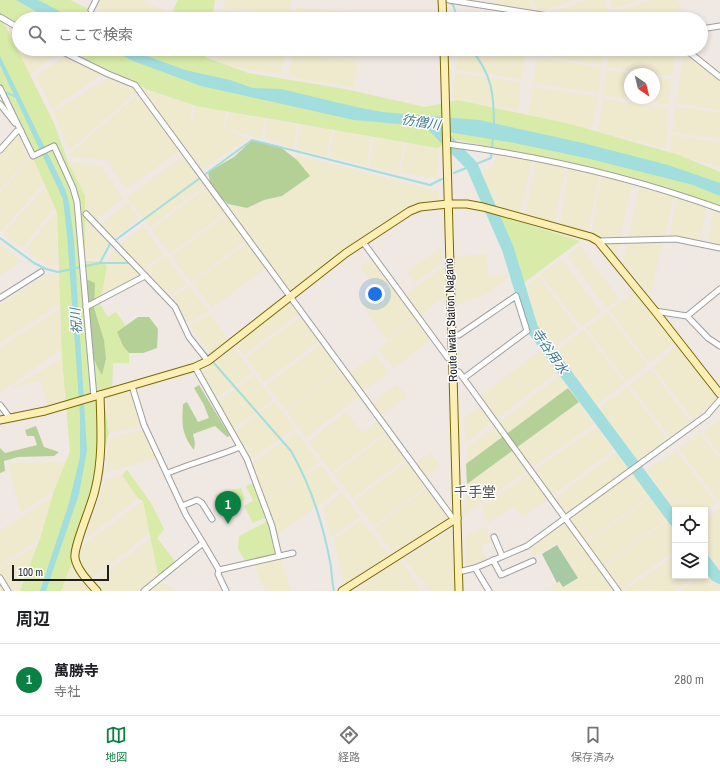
<!DOCTYPE html>
<html lang="ja">
<meta charset="utf-8">
<style>
body{margin:0;font-family:"Archivo Narrow","Noto Sans JP",sans-serif;background:#f2f2f2;color:#202124}
.controls{position:absolute;right:12px;bottom:12px;display:grid;overflow:hidden;border-radius:0px;box-shadow:0 2px 6px #0003}
.controls button{width:36px;height:36px;display:grid;place-items:center;padding:0;border:0;border-bottom:1px solid #e0e0e0;background:#fff;color:#202124;font:20px sans-serif}
.compass{position:absolute;left:624px;top:68px;width:36px;height:36px;border-radius:50%;background:#fff;box-shadow:0 2px 6px #0003;rotate:145deg}
.scale{position:absolute;left:12px;bottom:10px;width:97px;box-sizing:border-box;padding-left:4px;border:2px solid #1e1e1e;border-top:0;font-size:11px;line-height:14px;white-space:nowrap;color:#1e1e1e;-webkit-text-stroke:3px #fff;paint-order:stroke}
.you{position:absolute;left:375px;top:294px;width:14px;height:14px;margin:-10px;border:3px solid #fff;border-radius:50%;background:#1a73e8;box-shadow:0 0 0 6px #1a73e833}
.badge{display:grid;place-items:center;width:26px;height:26px;border-radius:50%;background:#0b8043;color:#fff;font-size:13px;font-weight:700}
.pin{position:absolute;translate:-50% -33px;filter:drop-shadow(0 1px 2px #0008)}
.pin::after{content:'';position:absolute;top:21px;width:14px;height:12px;background:inherit;clip-path:polygon(0 0,100% 0,50% 100%)}
.list{margin:0;padding:0;list-style:none}
h2{display:flex;justify-content:space-between;align-items:center;height:52px;margin:0;padding:0 16px;font-size:17px}
h2 small{font-size:13px;font-weight:400;color:#757577}
.list li{display:grid;grid-template-columns:26px 1fr auto;gap:12px;align-items:center;box-sizing:border-box;height:72px;padding:0 16px;border-top:1px solid #e0e0e0}
.list b{display:block;font-size:15px;white-space:nowrap}
.list p{margin:0;font-size:13px;white-space:nowrap;color:#757577}
.list em{font-size:13px;font-style:normal;color:#757577}
.icon{flex:none;width:22px;height:22px;fill:none;stroke:currentColor;stroke-width:2;stroke-linecap:round;stroke-linejoin:round}
.map{position:relative;flex:none;width:720px;height:591px;overflow:hidden}
.search{position:absolute;background:#fff;box-shadow:0 2px 6px #0003;left:12px;right:12px;top:12px;height:44px;display:flex;align-items:center;gap:10px;box-sizing:border-box;padding:0 14px;border-radius:22px;color:#757577;font-size:15px}
.sheet{height:124px;background:#fff}
nav{display:flex;justify-content:space-around;align-items:center;box-sizing:border-box;height:56px;border-top:1px solid #e0e0e0;background:#fff;font-size:11px;color:#757577}
nav a{display:grid;justify-items:center;gap:2px}
nav .on{color:#0b8043}
.map>svg:first-child{display:block}
.farmland{fill:#efe9ce}
.grass{fill:#d8eba8}
.forest{fill:#b5d097}
.cemetery{fill:#a7c9a4}
.water{fill:#a2dede}
.lines{fill:none;stroke-linecap:round;stroke-linejoin:round}
.stream{stroke:#a2dede;stroke-width:2}
.river{stroke:#a2dede;stroke-width:12}
.street-casing{stroke:#9f9f9f;stroke-width:7}
.secondary-casing{stroke:#786902;stroke-width:9}
.street{stroke:#fff;stroke-width:5}
.secondary{stroke:#fbefb5;stroke-width:7}
.labels{text-anchor:middle;dominant-baseline:central;stroke-width:3;stroke-linejoin:round;paint-order:stroke}
.street-label{font-size:12px;fill:#1e1e1e;stroke:#fff}
.water-label{font-size:13px;font-style:italic;fill:#3d7a90;stroke:#fff}
.quarter-label{font-size:14px;fill:#515151;stroke:#fff}
</style>
<div class="map">
<svg width="720" height="591" viewBox="0 0 720 591">
<rect width="100%" height="100%" fill="#efe8e3"/>
<g class="farmland">
<polygon points="95,0 141,0 163,10 159,19 121,19 92,6"/>
<polygon points="225,0 291,0 289,16 224,7"/>
<polygon points="497,0 529,0 535,14 484,5"/>
<polygon points="533,0 573,0 538,13"/>
<polygon points="586,0 604,0 610,19 567,19 545,16"/>
<polygon points="610,0 640,0 612,9"/>
<polygon points="652,0 678,0 683,19 617,19 614,12"/>
<polygon points="297,8 363,13 363,19 297,19"/>
<polygon points="224,10 285,19 222,19"/>
<polygon points="5,20 19,28 19,49 57,49 61,51 29,74"/>
<polygon points="218,49 285,49 281,74 216,64"/>
<polygon points="297,49 359,49 358,58"/>
<polygon points="460,49 492,49 525,54 522,79 456,70"/>
<polygon points="538,49 604,49 602,65 537,55"/>
<polygon points="610,49 677,49 672,76 607,67"/>
<polygon points="685,49 720,79 720,110 676,103"/>
<polygon points="293,52 358,62 354,87 289,77"/>
<polygon points="67,54 104,72 52,109 36,77"/>
<polygon points="537,58 602,68 598,93 533,83"/>
<polygon points="607,70 635,74 630,74 630,98 654,98 654,77 672,80 668,105 603,95"/>
<polygon points="456,73 521,83 518,111 452,98"/>
<polygon points="112,76 137,89 135,85 192,106 190,121 193,122 196,106 226,112 222,127 247,139 203,169 171,132 182,149 126,189 107,160 67,156 140,93 138,91 69,150 54,112"/>
<polygon points="533,87 598,97 591,130 528,116"/>
<polygon points="603,99 668,109 666,148 598,132"/>
<polygon points="675,107 720,113 720,139 672,132"/>
<polygon points="229,112 264,119 261,138 225,128"/>
<polygon points="267,119 297,125 293,148 265,139"/>
<polygon points="301,125 332,130 326,156 297,148"/>
<polygon points="335,130 370,137 367,166 329,156"/>
<polygon points="17,131 28,159 0,189 0,150"/>
<polygon points="672,135 720,143 720,167 670,153"/>
<polygon points="374,137 404,143 398,173 370,166"/>
<polygon points="407,142 438,148 437,178 401,173"/>
<polygon points="497,150 532,159 520,217 494,210 480,172 494,166"/>
<polygon points="294,155 437,191 440,198 396,221 291,296 302,312 244,355 234,341 291,296 228,204 247,208 270,198 282,196 309,176 300,166"/>
<polygon points="33,156 44,182 0,232 0,193"/>
<polygon points="184,156 204,186 150,227 127,197"/>
<polygon points="536,159 566,166 553,226 525,219"/>
<polygon points="68,162 101,166 123,198 94,222 98,227 128,202 139,219 112,239 102,259 85,258 86,214"/>
<polygon points="569,166 600,172 587,236 559,228"/>
<polygon points="602,172 633,178 616,259 591,237"/>
<polygon points="48,185 56,206 22,247 3,234"/>
<polygon points="640,185 675,193 650,294 623,262"/>
<polygon points="206,188 225,213 170,254 152,229"/>
<polygon points="678,194 707,204 700,244 669,239"/>
<polygon points="714,206 720,209 720,248 708,245"/>
<polygon points="57,211 56,266 48,266 25,250"/>
<polygon points="227,215 246,240 191,282 172,256"/>
<polygon points="143,226 163,254 137,273 141,279 101,300 105,270 111,256 124,241"/>
<polygon points="248,242 267,267 212,308 193,283"/>
<polygon points="0,245 21,261 0,276"/>
<polygon points="580,246 619,299 607,308 568,256"/>
<polygon points="442,247 443,262 415,282 407,271"/>
<polygon points="486,254 489,277 509,275 489,293 451,307 450,292 387,340 362,304 394,284 403,296 444,267 449,282 449,257"/>
<polygon points="165,256 187,284 170,295 146,271"/>
<polygon points="374,257 393,282 377,292 361,267"/>
<polygon points="561,259 601,312 581,327 541,275"/>
<polygon points="58,272 61,303 0,343 0,305 44,276"/>
<polygon points="539,277 578,329 553,348 536,326 527,286"/>
<polygon points="189,287 209,311 189,323 173,297"/>
<polygon points="638,290 677,339 649,363 609,310"/>
<polygon points="59,310 62,349 0,392 0,348"/>
<polygon points="607,313 647,365 626,381 586,328"/>
<polygon points="209,314 229,340 211,355 190,326"/>
<polygon points="301,317 319,341 264,382 246,357"/>
<polygon points="419,318 433,338 394,368 378,349"/>
<polygon points="584,330 624,383 595,406 556,351"/>
<polygon points="680,343 720,394 720,399 693,419 653,367"/>
<polygon points="322,344 341,369 286,410 267,385"/>
<polygon points="233,347 252,373 214,399 200,375"/>
<polygon points="541,350 557,372 466,442 464,418 483,404 478,398"/>
<polygon points="375,355 389,372 361,392 348,374"/>
<polygon points="62,358 65,405 50,410 40,380 11,389"/>
<polygon points="651,369 690,422 670,437 630,385"/>
<polygon points="342,370 361,395 306,437 287,411"/>
<polygon points="254,375 273,400 231,430 216,403"/>
<polygon points="559,376 568,388 466,464 468,447"/>
<polygon points="397,385 407,397 379,417 370,405"/>
<polygon points="628,387 667,439 638,461 598,409"/>
<polygon points="133,390 144,425 109,433 107,397"/>
<polygon points="275,402 294,428 248,462 233,433"/>
<polygon points="579,402 594,424 464,515 467,484"/>
<polygon points="346,412 362,433 380,420 388,430 332,472 309,442"/>
<polygon points="720,419 720,455 703,432"/>
<polygon points="596,427 613,450 522,518 515,506 487,523 482,507"/>
<polygon points="146,429 160,457 106,472 109,439"/>
<polygon points="296,432 319,462 273,495 321,465 339,490 277,535 250,465"/>
<polygon points="389,433 407,458 352,498 334,474"/>
<polygon points="700,433 720,460 719,501 679,449"/>
<polygon points="620,450 631,466 566,515 555,498"/>
<polygon points="676,451 716,503 705,511 675,510 647,470"/>
<polygon points="430,453 440,467 423,478 428,485 374,526 354,501 409,460 413,465"/>
<polygon points="66,462 54,491 21,512 8,463"/>
<polygon points="635,472 652,494 585,542 568,519"/>
<polygon points="122,475 138,498 85,539 105,480"/>
<polygon points="430,486 454,520 394,553 375,528"/>
<polygon points="342,493 360,517 331,537 323,508"/>
<polygon points="53,496 40,539 0,565 0,531"/>
<polygon points="653,496 669,517 603,566 586,543"/>
<polygon points="143,501 150,532 92,579 72,554"/>
<polygon points="720,509 720,571 705,549 705,520"/>
<polygon points="670,519 675,526 675,550 621,590 604,567"/>
<polygon points="361,520 389,555 343,585 334,540"/>
<polygon points="565,521 614,591 553,591 551,586 559,581 563,587 578,578 557,543 534,556 529,547"/>
<polygon points="485,527 491,541 481,546 487,563 465,568 465,536"/>
<polygon points="452,530 456,591 430,591 405,559"/>
<polygon points="150,539 159,580 176,591 61,591 72,561 92,584"/>
<polygon points="38,545 20,591 13,591 9,585 12,591 0,591 0,567"/>
<polygon points="675,555 675,576 695,576 675,591 624,591"/>
<polygon points="279,556 291,591 265,591 253,562"/>
<polygon points="400,559 420,589 417,591 356,591"/>
<polygon points="707,571 714,582 720,584 720,591 680,591 700,576 705,576"/>
</g>
<g class="grass">
<polygon points="0,0 70,0 110,19 19,19 19,24 8,18 1,17 54,123 68,162 85,196 85,261 108,262 101,263 107,265 100,304 108,317 116,312 126,326 117,333 123,346 129,353 129,363 113,363 112,389 103,394 109,433 75,554 61,591 20,591 40,539 54,491 70,452 62,358 57,212 30,151 0,94"/>
<polygon points="178,0 215,0 212,19 169,19"/>
<polygon points="66,49 207,49 205,57 248,73 345,89 425,107 458,100 570,124 679,155 720,172 720,210 663,189 551,159 452,139 438,148 196,106 146,89"/>
<polygon points="500,216 580,241 522,284"/>
<polygon points="127,470 151,503 164,529 157,538 177,564 159,580 143,501 138,498 122,475"/>
<polygon points="256,482 269,516 253,523 244,506 253,501 246,486"/>
<polygon points="241,488 245,499 228,511 220,505 215,495"/>
<polygon points="270,520 279,556 247,564 238,549 239,536"/>
</g>
<g class="forest">
<polygon points="252,140 279,146 297,160 310,176 282,196 264,200 247,208 228,204 211,188 208,172 234,157"/>
<path d="M84 278 95 283 94 308 104 340 106 359 102 375C84 347 87 310 84 278Z"/>
<polygon points="138,317 149,317 158,329 157,348 143,353 129,353 123,346 117,332"/>
<path d="M199 385 230 436 227 437 215 426 193 434 195 443 194 450C181 433 182 424 183 404L187 402 198 422 209 418 204 405 194 388Z"/>
<polygon points="568,388 579,402 467,484 466,464"/>
<polygon points="36,426 44,447 59,452 54,456 18,457 4,461 5,471 0,473 0,448 5,453 37,445 34,436 27,436 25,430"/>
</g>
<polygon class="cemetery" points="557,545 578,578 563,587 559,581 557,583 542,554"/>
<g class="water">
<polygon points="16,0 38,0 75,19 49,19"/>
<polygon points="109,49 132,49 144,55 185,70 230,80 253,88 281,89 356,107 382,112 479,120 583,143 668,165 720,183 720,196 693,185 586,158 509,142 399,124 354,120 201,86 133,61"/>
<polygon points="0,56 65,189 69,202 74,241 87,450 79,494 46,591 40,591 69,503 80,457 80,415 67,235 63,199 0,65"/>
</g>
<g class="lines">
<g class="stream">
<polyline points="445,0 453,5 458,19"/>
<path d="M471 49C492 75 494 93 494 126"/>
<polyline points="4,92 17,97"/>
<polyline points="454,173 491,158 493,138"/>
<polyline points="0,238 34,263 46,269 58,272 100,263 130,263"/>
<polyline points="100,263 110,244 252,140 430,185 442,179"/>
<polyline points="148,276 177,306 185,322"/>
<path d="M199 346 291 451C311 486 324 527 331 567 332 575 332 583 334 591"/>
</g>
<g class="river">
<polyline points="432,125 472,166 508,249 532,328 675,521"/>
<polyline points="705,561 716,576 720,578"/>
</g>
<defs>
<g id="street">
<polyline points="449,0 567,19"/>
<polyline points="91,10 96,0"/>
<polyline points="0,17 19,28"/>
<polyline points="701,29 720,26"/>
<polyline points="57,49 108,74 135,85 454,520"/>
<polyline points="685,49 720,77"/>
<polyline points="0,88 33,156 54,146 73,188 77,202 94,397"/>
<polyline points="0,104 15,123"/>
<path d="M447 144C540 156 632 177 720 209"/>
<polyline points="0,150 17,131 21,131"/>
<polyline points="86,214 175,307 189,337 208,361"/>
<polyline points="598,241 676,239 720,248"/>
<polyline points="363,242 448,358 452,358"/>
<polyline points="0,298 41,272"/>
<polyline points="86,307 145,276"/>
<polyline points="655,311 687,316 708,338 720,346"/>
<polyline points="687,316 720,289"/>
<polyline points="452,335 459,335 516,296 527,331 464,378"/>
<polyline points="195,367 247,459 272,526 279,556"/>
<polyline points="453,371 459,372 618,591"/>
<polyline points="132,386 144,425 186,515 203,543 144,591"/>
<polyline points="0,405 10,418"/>
<path d="M168 473C192 463 216 457 240 447"/>
<polyline points="182,506 197,500 202,503 212,519"/>
<polyline points="494,537 502,556"/>
<polyline points="203,543 219,570 218,574 226,591"/>
<polyline points="493,560 501,575 533,561"/>
<polyline points="475,568 489,591"/>
<polyline points="219,570 293,553"/>
<polyline points="458,572 475,568 527,546 707,415 720,400"/>
<polyline points="0,578 8,591"/>
</g>
<g id="secondary">
<polyline points="442,0 443,19"/>
<polyline points="444,49 459,591"/>
<polyline points="0,420 45,411 195,367 208,361 346,253 410,211 420,207 448,204 467,204 483,207 591,237 598,241 655,311 720,394"/>
<path d="M97 591C89 582 77 570 75 558 73 547 92 505 95 490 103 459 101 427 100 395"/>
<polyline points="342,591 457,518"/>
</g>
</defs>
<use href="#street" class="street-casing"/>
<use href="#secondary" class="secondary-casing"/>
<use href="#street" class="street"/>
<use href="#secondary" class="secondary"/>
</g>
<g class="labels">
<g class="street-label">
<text transform="translate(451 320) rotate(-92)">Route Iwata Station Nagano</text>
</g>
<g class="water-label">
<text transform="translate(421 122) rotate(9)">彷僧川</text>
<text transform="translate(76 321) rotate(-94)">祝川</text>
<text transform="translate(550 351) rotate(55)">寺谷用水</text>
</g>
<g class="quarter-label">
<text x="475" y="492">千手堂</text>
</g>
</g>
</svg>
<div class="controls">
<button><svg class="icon" aria-label="locate" viewBox="0 0 24 24"><circle cx="12" cy="12" r="6"/><path d="M12 2v4M12 18v4M2 12h4M18 12h4"/></svg></button>
<button><svg class="icon" aria-label="layers" viewBox="0 0 24 24"><path d="M12 4l9 5-9 5-9-5zM3 14l9 5 9-5"/></svg></button>
</div>
<svg class="compass" viewBox="-18 -18 36 36"><path d="M0-13l5 13h-10z" fill="#e53935"/><path d="M0 13l5-13h-10z" fill="#757577"/></svg>
<div class="scale">100 m</div>
<div class="you"></div>
<div class="pin badge" style="left:228px;top:524px">1</div>
<div class="search"><svg class="icon" aria-label="search" viewBox="0 0 24 24"><circle cx="10" cy="10" r="6"/><path d="M15 15l6 6"/></svg>ここで検索</div>
</div>
<section class="sheet">
<h2>周辺<small></small></h2>
<ul class="list">
<li><span class="badge">1</span><div><b>萬勝寺</b><p>寺社</p></div><em>280 m</em></li>
</ul>
</section>
<nav>
<a class="on"><svg class="icon" aria-label="map" viewBox="0 0 24 24"><path d="M3 6l6-2 6 2 6-2v14l-6 2-6-2-6 2zM9 4v14M15 6v14"/></svg>地図</a>
<a><svg class="icon" aria-label="directions" viewBox="0 0 24 24"><path d="M12 3l9 9-9 9-9-9zM9 14v-3h6M13 9l2 2-2 2"/></svg>経路</a>
<a><svg class="icon" aria-label="saved" viewBox="0 0 24 24"><path d="M7 4h10v16l-5-4-5 4z"/></svg>保存済み</a>
</nav>
